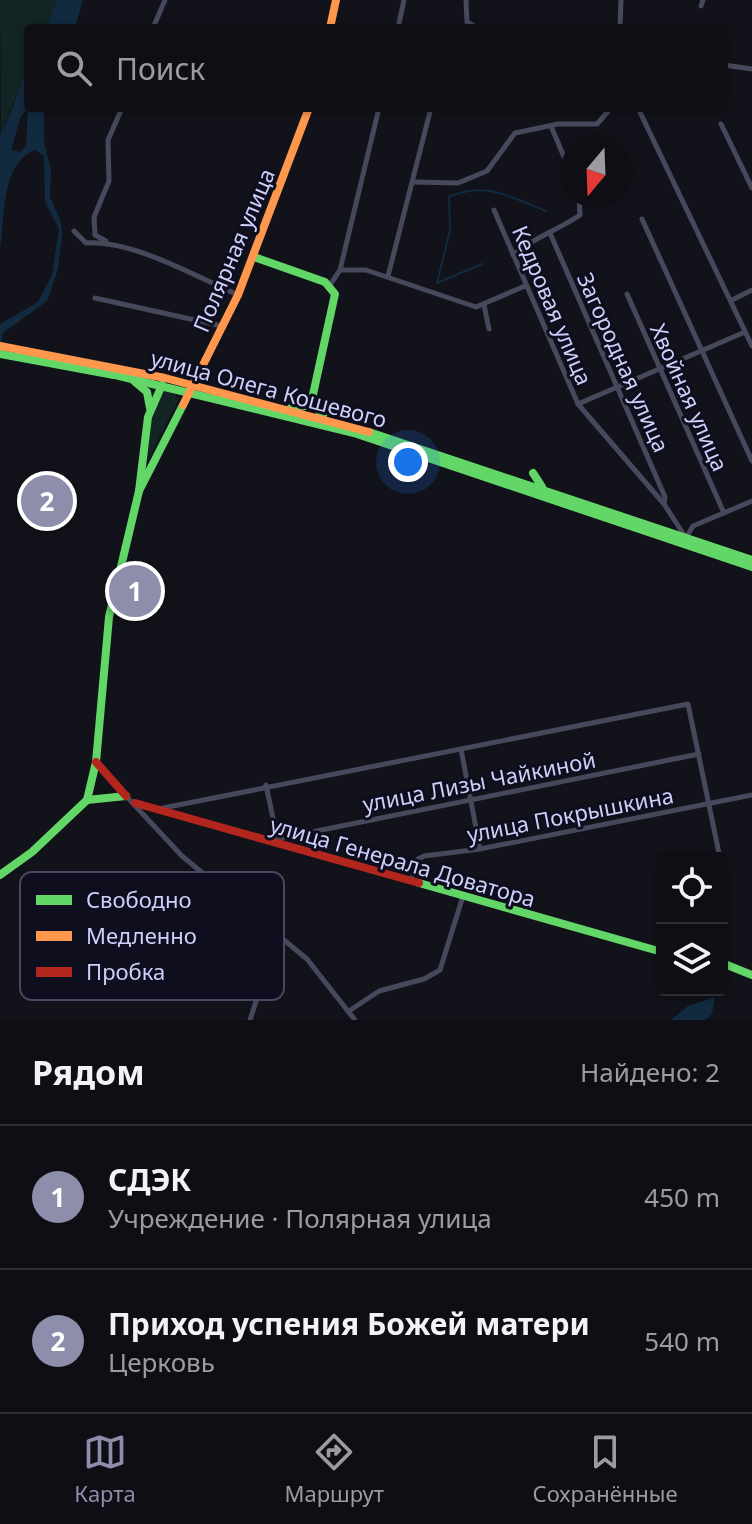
<!DOCTYPE html>
<html lang="ru">
<meta charset="utf-8">
<style>
body{margin:0;font-family:"Noto Sans",sans-serif;background:#17171d;color:#f1f3f6}
.controls{position:absolute;right:24px;bottom:24px;display:grid;overflow:hidden;border-radius:8px;box-shadow:0 2px 6px #0004}
.controls button{width:72px;height:72px;display:grid;place-items:center;padding:0;border:0;border-bottom:2px solid #2e2e34;background:#0e0e14;color:#f1f3f6;font:40px sans-serif}
.compass{position:absolute;left:560px;top:136px;width:72px;height:72px;border-radius:50%;background:#0e0e14;box-shadow:0 2px 6px #0004;rotate:199deg}
.you{position:absolute;left:408px;top:462px;width:28px;height:28px;margin:-20px;border:6px solid #fff;border-radius:50%;background:#1a73e8;box-shadow:0 0 0 12px #1a73e833}
.badge{display:grid;place-items:center;width:52px;height:52px;border-radius:50%;background:#8d8dac;color:#fff;font-size:26px;font-weight:700}
.pin{position:absolute;translate:-50% -50%;border:4px solid #fff;box-shadow:0 2px 8px #0006}
.list{margin:0;padding:0;list-style:none}
h2{display:flex;justify-content:space-between;align-items:center;height:104px;margin:0;padding:0 32px;font-size:34px}
h2 small{font-size:26px;font-weight:400;color:#9b9ca0}
.list li{display:grid;grid-template-columns:52px 1fr auto;gap:24px;align-items:center;box-sizing:border-box;height:144px;padding:0 32px;border-top:2px solid #2e2e34}
.list b{display:block;font-size:30px;white-space:nowrap}
.list p{margin:0;font-size:26px;white-space:nowrap;color:#9b9ca0}
.list em{font-size:26px;font-style:normal;color:#9b9ca0}
.icon{flex:none;width:44px;height:44px;fill:none;stroke:currentColor;stroke-width:2;stroke-linecap:round;stroke-linejoin:round}
.map{position:relative;flex:none;width:752px;height:1020px;overflow:hidden}
.search{position:absolute;background:#0e0e14;box-shadow:0 2px 6px #0004;left:24px;right:24px;top:24px;height:88px;display:flex;align-items:center;gap:20px;box-sizing:border-box;padding:0 28px;border-radius:8px;color:#9b9ca0;font-size:30px}
.sheet{height:392px;background:#0e0e14}
nav{display:flex;justify-content:space-around;align-items:center;box-sizing:border-box;height:112px;border-top:2px solid #2e2e34;background:#0e0e14;font-size:22px;color:#9b9ca0}
nav a{display:grid;justify-items:center;gap:4px}
nav .on{color:#8d8dac}
.map>svg:first-child{display:block}
.green{fill:#122423}
.water{fill:#122a3f}
.lines{fill:none;stroke-linecap:round;stroke-linejoin:round}
.stream{stroke:#122a3f;stroke-width:2}
.street{stroke:#47485b;stroke-width:5}
.fast{stroke:#63d668;stroke-width:8}
.slow{stroke:#ff974d;stroke-width:8}
.jam{stroke:#b3261e;stroke-width:8}
.labels{text-anchor:middle;dominant-baseline:central;stroke-width:6;stroke-linejoin:round;paint-order:stroke}
.street-label{font-size:22px;fill:#cfcffb;stroke:#0f0e1e}
.key{fill:#0f0e1e;stroke:#494860;stroke-width:2}
.key-label{font-size:22px;fill:#cfcffb}
</style>
<div class="map">
<svg width="752" height="1020" viewBox="0 0 752 1020">
<rect width="100%" height="100%" fill="#12121a"/>
<g class="green">
<polygon points="0,0 56,0 47,28 28,28 28,65 1,134"/>
<polygon points="160,391 170,391 179,399 147,462 154,398"/>
</g>
<g class="water">
<polygon points="56,0 83,0 75,28 47,28"/>
<path d="M28 65V108L21 116 11 150 20 152 26 146 28 108H44V142L51 171 50 197 61 222 62 235 58 269 47 301 3 333 0 350V324L38 302 52 275 59 229 45 202 44 156 35 150C0 164 6 215 0 250V134C7 128 22 78 28 65Z"/>
<polygon points="715,997 712,1014 705,1020 671,1020 688,1006"/>
</g>
<g class="lines">
<path class="stream" d="M482 264 437 283 450 230 449 197C484 181 512 197 546 211"/>
<g class="street">
<polyline points="466,0 467,22 477,28"/>
<polyline points="701,6 703,0"/>
<polyline points="153,28 165,0"/>
<polyline points="398,28 404,0"/>
<polyline points="620,28 621,0"/>
<polyline points="724,65 752,69"/>
<polyline points="638,108 752,346"/>
<polyline points="721,124 752,188"/>
<polyline points="551,126 572,176"/>
<polyline points="414,182 458,183 487,171 515,133 558,124 597,124 611,108"/>
<polyline points="494,210 578,404 664,504 686,538 693,526 752,501"/>
<polyline points="642,219 752,461"/>
<path d="M74 231 86 243C133 240 195 276 238 295"/>
<polyline points="550,233 665,497 664,504"/>
<polyline points="106,241 95,235 94,217 109,181 108,140 122,108"/>
<path d="M513 255C533 238 558 230 580 215L579 196"/>
<polyline points="340,270 366,270 476,307 525,286"/>
<polyline points="388,276 431,108"/>
<polyline points="330,285 340,270 379,108"/>
<polyline points="627,294 724,513"/>
<polyline points="95,298 222,326"/>
<polyline points="732,300 752,290"/>
<polyline points="484,305 489,329"/>
<polyline points="578,404 745,332"/>
<polyline points="461,749 480,849"/>
<polyline points="266,785 277,837"/>
<polyline points="126,796 182,856 307,959 355,1020"/>
<polyline points="158,809 688,704 720,858"/>
<polyline points="267,841 699,754"/>
<polyline points="411,881 418,859 424,856 480,849 752,795"/>
<polyline points="349,1011 379,991 424,979 440,970 463,896"/>
<polyline points="250,1020 278,934"/>
</g>
<g class="fast">
<polyline points="254,257 325,282 335,294 312,399 305,406 291,408"/>
<polyline points="0,354 114,375"/>
<polyline points="111,374 354,433 752,567"/>
<polyline points="134,381 147,392 150,408"/>
<polyline points="313,396 314,406 323,415"/>
<polyline points="369,432 752,560"/>
<polyline points="533,473 542,487"/>
<polyline points="139,491 148,417 162,385"/>
<polyline points="87,800 126,796"/>
<polyline points="0,875 32,852 87,800 96,762 109,617 139,491 183,405"/>
<polyline points="419,883 662,952"/>
<polyline points="722,963 752,975"/>
</g>
<g class="slow">
<polyline points="330,28 336,0"/>
<polyline points="0,346 165,378 369,432"/>
<polyline points="183,405 238,295 309,108"/>
</g>
<g class="jam">
<polyline points="96,762 126,796"/>
<polyline points="135,803 419,883"/>
</g>
</g>
<g class="labels">
<g class="street-label">
<text transform="translate(233 250) rotate(-67)">Полярная улица</text>
<text transform="translate(553 305) rotate(67)">Кедровая улица</text>
<text transform="translate(624 362) rotate(66)">Загородная улица</text>
<text transform="translate(269 388) rotate(15)">улица Олега Кошевого</text>
<text transform="translate(690 397) rotate(66)">Хвойная улица</text>
<text transform="translate(479 781) rotate(-11)">улица Лизы Чайкиной</text>
<text transform="translate(570 814) rotate(-11)">улица Покрышкина</text>
<text transform="translate(403 861) rotate(16)">улица Генерала Доватора</text>
</g>
</g>
<rect x="20" y="872" width="264" height="128" rx="12" class="key"/>
<rect x="36" y="895" width="36" height="10" fill="#63d668"/>
<rect x="36" y="931" width="36" height="10" fill="#ff974d"/>
<rect x="36" y="967" width="36" height="10" fill="#b3261e"/>
<g class="key-label">
<text x="86" y="908">Свободно</text>
<text x="86" y="944">Медленно</text>
<text x="86" y="980">Пробка</text>
</g>
</svg>
<div class="controls">
<button><svg class="icon" aria-label="locate" viewBox="0 0 24 24"><circle cx="12" cy="12" r="6"/><path d="M12 2v4M12 18v4M2 12h4M18 12h4"/></svg></button>
<button><svg class="icon" aria-label="layers" viewBox="0 0 24 24"><path d="M12 4l9 5-9 5-9-5zM3 14l9 5 9-5"/></svg></button>
</div>
<svg class="compass" viewBox="-18 -18 36 36"><path d="M0-13l5 13h-10z" fill="#e53935"/><path d="M0 13l5-13h-10z" fill="#9b9ca0"/></svg>
<div class="you"></div>
<div class="pin badge" style="left:135px;top:591px">1</div>
<div class="pin badge" style="left:47px;top:501px">2</div>
<div class="search"><svg class="icon" aria-label="search" viewBox="0 0 24 24"><circle cx="10" cy="10" r="6"/><path d="M15 15l6 6"/></svg>Поиск</div>
</div>
<section class="sheet">
<h2>Рядом<small>Найдено: 2</small></h2>
<ul class="list">
<li><span class="badge">1</span><div><b>СДЭК</b><p>Учреждение · Полярная улица</p></div><em>450 m</em></li>
<li><span class="badge">2</span><div><b>Приход успения Божей матери</b><p>Церковь</p></div><em>540 m</em></li>
</ul>
</section>
<nav>
<a class="on"><svg class="icon" aria-label="map" viewBox="0 0 24 24"><path d="M3 6l6-2 6 2 6-2v14l-6 2-6-2-6 2zM9 4v14M15 6v14"/></svg>Карта</a>
<a><svg class="icon" aria-label="directions" viewBox="0 0 24 24"><path d="M12 3l9 9-9 9-9-9zM9 14v-3h6M13 9l2 2-2 2"/></svg>Маршрут</a>
<a><svg class="icon" aria-label="saved" viewBox="0 0 24 24"><path d="M7 4h10v16l-5-4-5 4z"/></svg>Сохранённые</a>
</nav>
